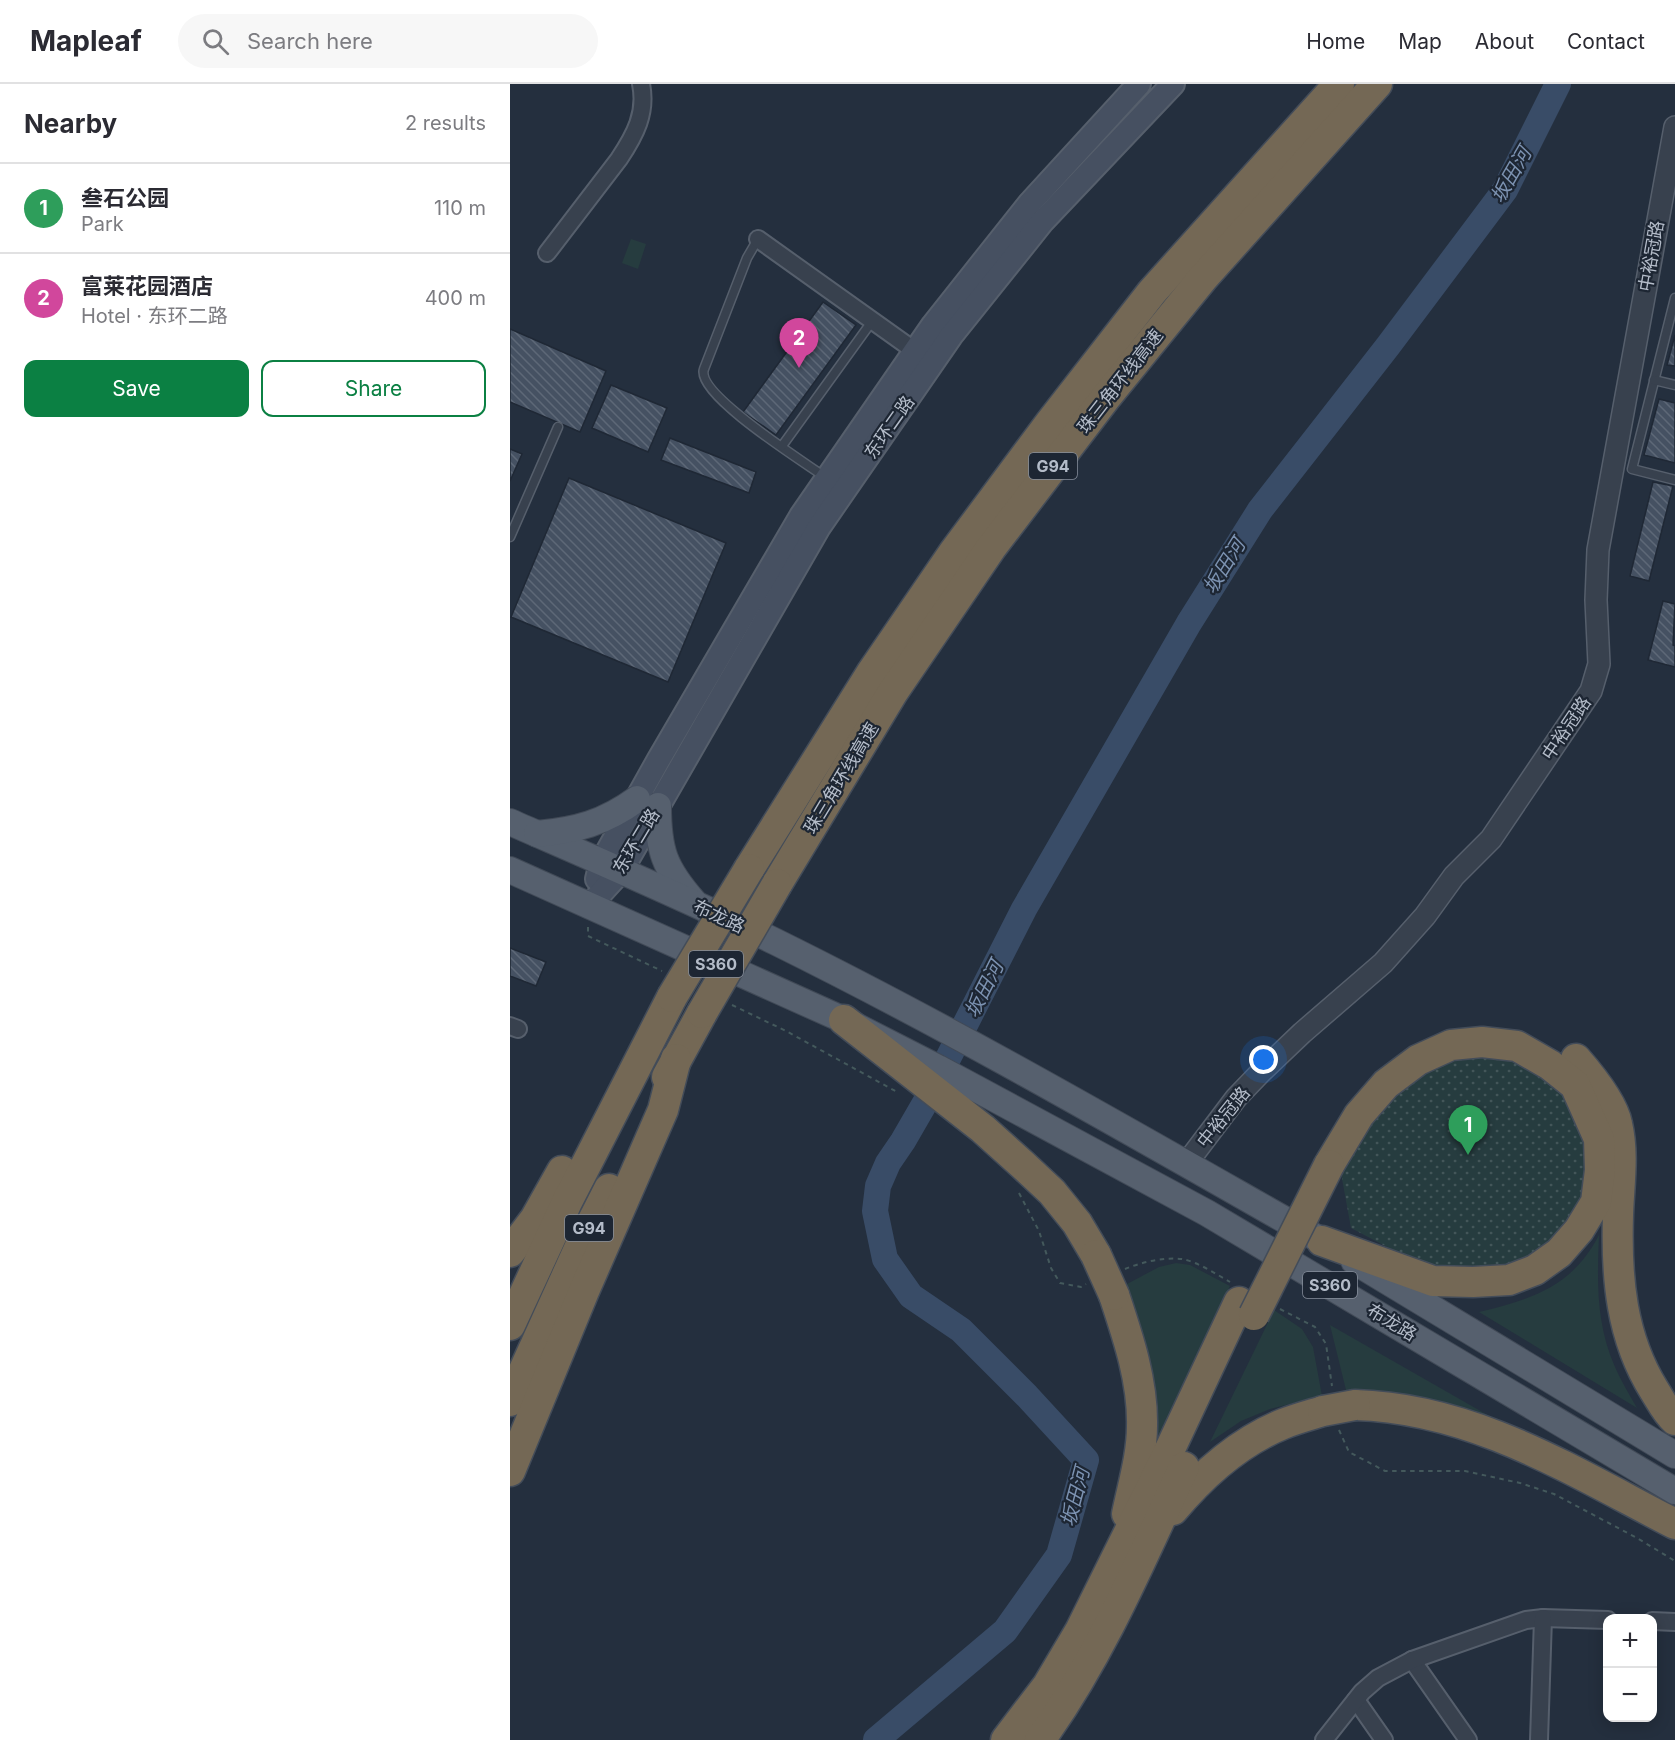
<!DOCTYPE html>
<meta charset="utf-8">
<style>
body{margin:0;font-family:Inter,"Noto Sans SC",sans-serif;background:#f7f7f7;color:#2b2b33}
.controls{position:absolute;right:18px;bottom:18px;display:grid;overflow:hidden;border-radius:12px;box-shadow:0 3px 15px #0003}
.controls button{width:54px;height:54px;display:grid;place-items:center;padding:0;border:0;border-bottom:2px solid #e1e1e2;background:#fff;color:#2b2b33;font:30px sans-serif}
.you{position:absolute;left:754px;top:976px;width:21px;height:21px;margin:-15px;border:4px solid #fff;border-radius:50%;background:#1a73e8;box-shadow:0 0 0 9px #1a73e833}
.badge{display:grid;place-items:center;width:39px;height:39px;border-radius:50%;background:#0b8043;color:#fff;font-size:20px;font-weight:700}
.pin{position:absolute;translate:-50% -50px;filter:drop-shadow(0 2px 3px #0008)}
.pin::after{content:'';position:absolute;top:32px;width:21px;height:18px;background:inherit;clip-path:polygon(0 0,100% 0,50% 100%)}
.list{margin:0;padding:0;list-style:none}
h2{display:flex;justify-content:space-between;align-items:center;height:78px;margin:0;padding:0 24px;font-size:26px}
h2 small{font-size:20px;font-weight:400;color:#7c7c81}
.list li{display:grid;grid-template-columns:39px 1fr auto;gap:18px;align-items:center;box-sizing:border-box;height:90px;padding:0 24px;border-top:2px solid #e1e1e2}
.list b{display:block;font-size:22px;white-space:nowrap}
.list p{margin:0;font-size:20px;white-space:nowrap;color:#7c7c81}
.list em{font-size:20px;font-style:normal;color:#7c7c81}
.actions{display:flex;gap:12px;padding:18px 24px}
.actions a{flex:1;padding:14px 0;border:2px solid #0b8043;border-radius:12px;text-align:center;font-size:21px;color:#0b8043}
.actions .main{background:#0b8043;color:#fff}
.icon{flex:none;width:33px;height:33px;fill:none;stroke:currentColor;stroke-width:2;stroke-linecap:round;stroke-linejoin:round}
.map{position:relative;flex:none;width:1165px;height:1656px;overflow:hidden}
header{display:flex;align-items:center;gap:36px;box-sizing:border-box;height:84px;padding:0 30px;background:#fff;border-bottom:2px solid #e1e1e2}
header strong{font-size:28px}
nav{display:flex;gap:33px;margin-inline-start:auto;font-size:21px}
.search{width:420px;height:54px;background:#f7f7f7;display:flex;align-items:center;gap:15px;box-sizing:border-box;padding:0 21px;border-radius:33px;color:#7c7c81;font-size:22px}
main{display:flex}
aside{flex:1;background:#fff}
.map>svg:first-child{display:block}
.grass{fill:#263c3f}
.park{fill:url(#park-dots)}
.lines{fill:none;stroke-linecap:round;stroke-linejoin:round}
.river{stroke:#394c67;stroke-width:26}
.building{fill:url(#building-back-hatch);stroke:#1f2835;stroke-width:1.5}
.service-casing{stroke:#565f6c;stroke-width:11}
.minor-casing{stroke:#565f6c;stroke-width:20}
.tertiary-casing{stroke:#565f6c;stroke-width:24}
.secondary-casing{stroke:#565f6c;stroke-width:26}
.primary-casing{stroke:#414a57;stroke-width:28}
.motorway-casing{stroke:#434c59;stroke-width:33}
.path{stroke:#44595c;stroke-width:2;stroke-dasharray:4.5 4.5;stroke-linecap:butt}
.service{stroke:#38414e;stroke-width:8}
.minor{stroke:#38414e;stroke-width:16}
.tertiary{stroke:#38414e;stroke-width:21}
.secondary{stroke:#465061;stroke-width:22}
.primary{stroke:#56606e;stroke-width:26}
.motorway{stroke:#746855;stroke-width:30}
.motorway-bridge-casing{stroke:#434c59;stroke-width:33;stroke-linecap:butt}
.motorway-bridge{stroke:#746855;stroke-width:30}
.labels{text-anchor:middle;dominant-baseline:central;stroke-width:4.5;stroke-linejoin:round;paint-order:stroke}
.shield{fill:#1d2633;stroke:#878f9c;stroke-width:1.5}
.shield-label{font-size:16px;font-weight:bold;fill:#b4bcc9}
.street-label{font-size:18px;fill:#b4bcc9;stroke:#1d2633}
.water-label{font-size:20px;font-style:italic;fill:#7c92b1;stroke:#1d2633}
</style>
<header>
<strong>Mapleaf</strong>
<div class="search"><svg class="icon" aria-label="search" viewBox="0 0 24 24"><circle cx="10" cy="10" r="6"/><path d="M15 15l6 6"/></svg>Search here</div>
<nav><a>Home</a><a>Map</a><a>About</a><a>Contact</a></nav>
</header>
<main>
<aside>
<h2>Nearby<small>2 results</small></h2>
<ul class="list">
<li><span class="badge" style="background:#2e9e5b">1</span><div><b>叁石公园</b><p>Park</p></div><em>110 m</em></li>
<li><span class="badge" style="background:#d1479c">2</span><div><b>富莱花园酒店</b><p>Hotel · 东环二路</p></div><em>400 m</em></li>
</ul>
<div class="actions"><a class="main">Save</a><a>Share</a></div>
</aside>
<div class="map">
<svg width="1165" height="1656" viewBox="0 0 1165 1656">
<defs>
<pattern id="park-dots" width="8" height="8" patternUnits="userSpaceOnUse" patternTransform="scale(1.5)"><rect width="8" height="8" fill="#263c3f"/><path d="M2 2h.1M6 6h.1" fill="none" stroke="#435659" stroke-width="1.8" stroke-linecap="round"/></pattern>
<pattern id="building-back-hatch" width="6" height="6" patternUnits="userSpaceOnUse" patternTransform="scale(1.5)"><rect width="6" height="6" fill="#455162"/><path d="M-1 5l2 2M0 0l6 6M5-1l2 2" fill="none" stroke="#5d6877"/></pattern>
</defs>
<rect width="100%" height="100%" fill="#242f3e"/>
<g class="grass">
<polygon points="121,155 136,160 128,185 112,179"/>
<path d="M1089 1151C1087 1197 1086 1240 1105 1283 1111 1297 1119 1310 1127 1324L969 1228C1022 1215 1062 1203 1089 1151Z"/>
<polygon points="666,1179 680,1181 720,1202 643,1362 637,1280 617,1200 649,1183"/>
<polygon points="764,1226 792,1245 803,1263 812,1312 760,1325 731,1337 700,1358"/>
<polygon points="820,1241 995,1341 881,1309 836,1306"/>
</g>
<polygon class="park" points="972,972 1003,976 1032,992 1054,1010 1075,1058 1076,1085 1072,1113 1058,1138 1039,1158 1018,1174 996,1182 962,1184 925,1183 900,1175 841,1144 831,1089 860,1039 885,1010 916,988 945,975"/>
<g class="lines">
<g class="river">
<polyline points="427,996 514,825 679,539 750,426 878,262 995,106 1048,0"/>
<polyline points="366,1656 495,1547 549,1471 576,1376 517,1312 451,1246 401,1212 375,1175 365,1127 368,1102 378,1079 393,1057 419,1012"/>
</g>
</g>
<g class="building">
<polygon points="313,218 346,241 266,351 233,328"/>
<polygon points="0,245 96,287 70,348 0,318"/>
<polygon points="1165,251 1165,282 1157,281"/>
<polygon points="101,301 157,324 138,368 82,344"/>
<polygon points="1149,315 1165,319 1165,379 1134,371"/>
<polygon points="160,354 246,388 239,409 151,376"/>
<polygon points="0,365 12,370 0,397"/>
<polygon points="59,394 216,459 158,598 1,533"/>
<polygon points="1143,398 1163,402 1139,497 1120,492"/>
<polygon points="1153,517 1165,520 1163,561 1165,562 1165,583 1138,576"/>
<polygon points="0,864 36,878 26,902 0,892"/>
</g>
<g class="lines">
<defs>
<g id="service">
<path d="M248 155 237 174 194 285C185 310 294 378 315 393"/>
<polyline points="1165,214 1122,385 1165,396"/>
<polyline points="1144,296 1165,301"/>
<polyline points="272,362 363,236"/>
<polyline points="0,453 48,343"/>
</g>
<g id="minor">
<polyline points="248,155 405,267"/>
<path d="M37 169 109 75C125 51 137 29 131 0"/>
<polyline points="0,942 8,945"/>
<polyline points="1142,1537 1165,1538"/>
<polyline points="902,1576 958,1656"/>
<polyline points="846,1616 874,1656"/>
<polyline points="814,1656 852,1608 868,1594 902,1576 1016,1536 1033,1534 1098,1536"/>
<polyline points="1029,1656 1033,1534"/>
</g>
<polyline id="tertiary" points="676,1080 726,1014 751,988 792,949 873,879 915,832 944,792 981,755 1081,607 1089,580 1086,516 1088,466 1165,43"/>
<g id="secondary">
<polyline points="87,795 91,779 149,675 291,432 423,241 519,120 629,0"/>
<polyline points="79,822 111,787 309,443 441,252 533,137 663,0"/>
</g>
<g id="primary">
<path d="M148 722C148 766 154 784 184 818"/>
<path d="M0 738C89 777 178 815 266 858 450 949 627 1052 805 1153"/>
<path d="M27 750C67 746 94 739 127 715"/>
<polyline points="0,786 334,936 428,984 697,1129 1165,1407"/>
<polyline points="844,1177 1165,1371"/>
</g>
<g id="motorway">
<polyline points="239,785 362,588 444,468 540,339 642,208 829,0"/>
<polyline points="267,800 383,608 481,464 597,312 693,194 867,0"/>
<polyline points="334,936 473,1045 513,1081 542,1108 567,1139 586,1171"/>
<path d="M1066 975C1080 991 1103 1019 1107 1040 1114 1070 1109 1101 1108 1131 1106 1193 1111 1253 1144 1306 1151 1317 1156 1328 1165 1336"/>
<polyline points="157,993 192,929"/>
<polyline points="812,1157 923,1197 963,1198 999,1196 1025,1186 1049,1169 1069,1146 1086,1118 1090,1086 1089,1055 1065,1001 1040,981 1007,962 972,958 941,961 908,976 876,1000 849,1031 819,1081"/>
<polyline points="0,1168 25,1135 52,1087"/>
<path d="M604 1211C618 1253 633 1297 632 1342 632 1371 623 1401 617 1430"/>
<polyline points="0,1241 57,1118 162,913"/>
<polyline points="0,1317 73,1156 99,1105"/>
<path d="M845 1321C963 1324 1062 1387 1165 1440"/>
<polyline points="0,1387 74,1207 153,1026 166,975"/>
<path d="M663 1426C693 1390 729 1358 773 1340 785 1335 800 1331 813 1327"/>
<polyline points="496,1656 538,1601 570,1547 653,1380 729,1218"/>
<path d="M530 1656C590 1573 631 1476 674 1383"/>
</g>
</defs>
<use href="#service" class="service-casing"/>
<use href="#minor" class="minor-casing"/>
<use href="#tertiary" class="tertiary-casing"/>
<use href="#secondary" class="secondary-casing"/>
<use href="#primary" class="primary-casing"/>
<use href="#motorway" class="motorway-casing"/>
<g class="path">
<polyline points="78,843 78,852 152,887"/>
<polyline points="222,921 276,947 389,1009"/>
<polyline points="509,1109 529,1147 541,1184 550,1199 571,1203 576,1200"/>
<path d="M615 1185C632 1178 654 1173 672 1175 688 1178 706 1190 720 1198"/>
<polyline points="770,1225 805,1243 816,1260 822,1302"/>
<polyline points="829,1346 839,1368 875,1387 955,1387 1010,1399 1044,1410 1127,1454 1165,1477"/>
</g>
<use href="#service" class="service"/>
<use href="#minor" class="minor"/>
<use href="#tertiary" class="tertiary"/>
<use href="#secondary" class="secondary"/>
<use href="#primary" class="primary"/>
<use href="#motorway" class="motorway"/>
<defs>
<g id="motorway-bridge">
<polyline points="162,913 239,785"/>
<polyline points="192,929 267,800"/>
<polyline points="586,1171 604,1211"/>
<polyline points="744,1231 819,1081"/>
<polyline points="813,1327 845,1321"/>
</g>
</defs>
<use href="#motorway-bridge" class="motorway-bridge-casing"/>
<use href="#motorway-bridge" class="motorway-bridge"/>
</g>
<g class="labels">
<g class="shield">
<rect x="519" y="369" width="48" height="26" rx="4.5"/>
<rect x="179" y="867" width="54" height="26" rx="4.5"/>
<rect x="55" y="1131" width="48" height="26" rx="4.5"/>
<rect x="793" y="1188" width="54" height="26" rx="4.5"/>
</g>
<g class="shield-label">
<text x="543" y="382">G94</text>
<text x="206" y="880">S360</text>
<text x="79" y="1144">G94</text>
<text x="820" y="1201">S360</text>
</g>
<g class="street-label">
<text transform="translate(1141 172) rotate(-80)">中裕冠路</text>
<text transform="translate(610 297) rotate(-52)">珠三角环线高速</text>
<text transform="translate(379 343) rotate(-55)">东环二路</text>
<text transform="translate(1056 644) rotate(-56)">中裕冠路</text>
<text transform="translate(331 694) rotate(-59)">珠三角环线高速</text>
<text transform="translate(126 757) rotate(-59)">东环二路</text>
<text transform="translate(209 832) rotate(25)">布龙路</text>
<text transform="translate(713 1033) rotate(-51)">中裕冠路</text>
<text transform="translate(882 1238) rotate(31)">布龙路</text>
</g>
<g class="water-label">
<text transform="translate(1001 91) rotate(-60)">坂田河</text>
<text transform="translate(714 482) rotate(-58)">坂田河</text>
<text transform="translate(474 905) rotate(-63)">坂田河</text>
<text transform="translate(565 1413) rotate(-75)">坂田河</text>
</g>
</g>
</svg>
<div class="controls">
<button>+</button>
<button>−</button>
</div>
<div class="you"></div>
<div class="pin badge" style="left:958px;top:1071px;background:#2e9e5b">1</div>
<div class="pin badge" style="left:289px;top:284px;background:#d1479c">2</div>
</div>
</main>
